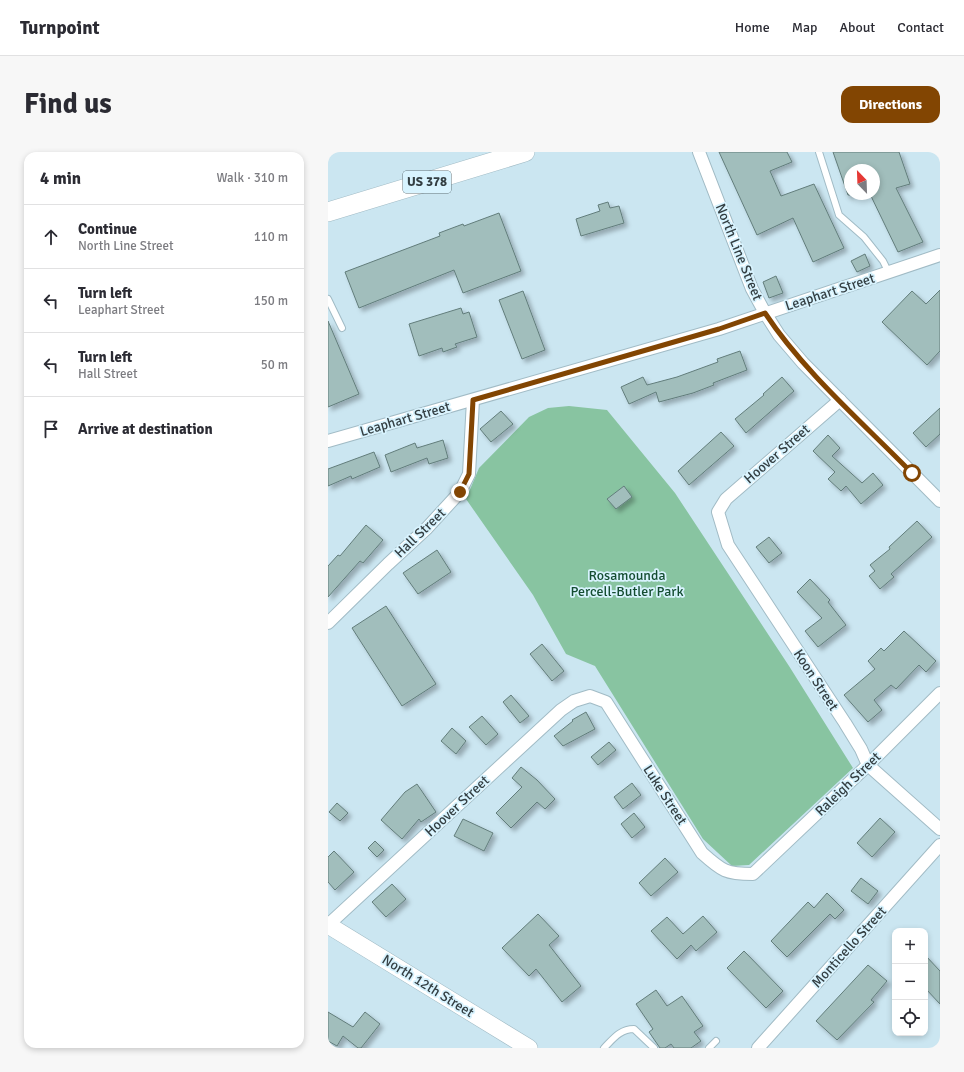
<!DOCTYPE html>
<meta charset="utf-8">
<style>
body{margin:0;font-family:Signika,sans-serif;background:#f7f7f7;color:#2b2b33}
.controls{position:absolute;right:12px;bottom:12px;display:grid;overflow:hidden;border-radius:8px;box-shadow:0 2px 6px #0003}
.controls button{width:36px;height:36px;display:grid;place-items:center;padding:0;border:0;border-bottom:1px solid #e1e1e2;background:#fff;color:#2b2b33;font:20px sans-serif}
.compass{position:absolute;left:516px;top:12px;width:36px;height:36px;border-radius:50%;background:#fff;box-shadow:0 2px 6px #0003;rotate:337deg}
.stop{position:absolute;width:12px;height:12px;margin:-9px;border:3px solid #824502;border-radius:50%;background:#fff}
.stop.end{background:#824502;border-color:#fff;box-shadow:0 1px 4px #0008}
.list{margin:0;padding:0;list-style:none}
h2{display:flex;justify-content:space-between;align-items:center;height:52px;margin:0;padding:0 16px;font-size:17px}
h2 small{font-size:13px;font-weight:400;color:#7c7c81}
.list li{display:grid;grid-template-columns:26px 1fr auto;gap:12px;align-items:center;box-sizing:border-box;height:64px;padding:0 16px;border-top:1px solid #e1e1e2}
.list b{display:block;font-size:15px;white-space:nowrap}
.list p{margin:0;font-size:13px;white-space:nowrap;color:#7c7c81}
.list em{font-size:13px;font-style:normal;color:#7c7c81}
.icon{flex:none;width:22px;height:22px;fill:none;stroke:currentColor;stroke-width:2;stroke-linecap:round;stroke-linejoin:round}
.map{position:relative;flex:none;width:612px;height:896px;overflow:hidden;border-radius:12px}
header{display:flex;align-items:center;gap:24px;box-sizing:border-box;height:56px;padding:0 20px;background:#fff;border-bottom:1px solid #e1e1e2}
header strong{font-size:19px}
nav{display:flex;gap:22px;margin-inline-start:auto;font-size:14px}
.intro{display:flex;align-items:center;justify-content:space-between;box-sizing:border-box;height:96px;padding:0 24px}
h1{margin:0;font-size:28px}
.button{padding:10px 18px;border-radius:12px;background:#824502;color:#fff;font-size:14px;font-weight:700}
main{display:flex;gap:24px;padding:0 24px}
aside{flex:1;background:#fff;border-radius:12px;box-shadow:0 2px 6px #0003}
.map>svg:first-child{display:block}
.green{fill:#88c4a1}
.building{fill:#a1bebc;stroke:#627d7b;filter:url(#shadow)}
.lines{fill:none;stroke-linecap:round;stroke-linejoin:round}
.lane-casing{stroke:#a1bbc5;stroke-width:8}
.street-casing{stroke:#a1bbc5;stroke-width:14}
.secondary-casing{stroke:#a1bbc5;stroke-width:18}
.primary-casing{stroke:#a1bbc5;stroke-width:20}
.lane{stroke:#fff;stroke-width:6}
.street{stroke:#fff;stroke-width:12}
.secondary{stroke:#fff;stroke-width:17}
.primary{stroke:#fff;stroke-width:19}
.route{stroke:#824502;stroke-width:5}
.labels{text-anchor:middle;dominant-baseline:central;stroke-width:3.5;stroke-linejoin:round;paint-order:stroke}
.shield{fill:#d8f3fe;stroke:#64747a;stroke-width:1}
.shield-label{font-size:13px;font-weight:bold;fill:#333e42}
.street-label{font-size:14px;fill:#333e42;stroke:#d8f3fe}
.park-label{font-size:14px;fill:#144d31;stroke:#d8f3fe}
</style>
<header>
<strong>Turnpoint</strong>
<nav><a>Home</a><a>Map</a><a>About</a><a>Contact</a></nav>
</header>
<div class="intro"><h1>Find us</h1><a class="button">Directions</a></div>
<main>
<aside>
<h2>4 min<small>Walk · 310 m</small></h2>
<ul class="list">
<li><svg class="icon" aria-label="ahead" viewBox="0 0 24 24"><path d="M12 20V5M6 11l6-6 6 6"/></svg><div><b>Continue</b><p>North Line Street</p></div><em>110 m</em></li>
<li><svg class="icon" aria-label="left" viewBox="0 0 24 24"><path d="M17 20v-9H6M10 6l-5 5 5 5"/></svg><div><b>Turn left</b><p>Leaphart Street</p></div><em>150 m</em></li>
<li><svg class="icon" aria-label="left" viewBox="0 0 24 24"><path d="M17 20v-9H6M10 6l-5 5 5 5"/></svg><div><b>Turn left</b><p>Hall Street</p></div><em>50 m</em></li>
<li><svg class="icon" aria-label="arrive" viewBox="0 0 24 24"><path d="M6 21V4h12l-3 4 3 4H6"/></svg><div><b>Arrive at destination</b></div></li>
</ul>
</aside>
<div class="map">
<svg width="612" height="896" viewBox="0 0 612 896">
<defs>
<filter id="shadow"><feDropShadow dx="3.5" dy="3.5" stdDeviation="2" flood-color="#0004"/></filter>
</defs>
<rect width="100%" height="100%" fill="#cbe6f1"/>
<polygon class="green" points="241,254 279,258 347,341 461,514 525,616 421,713 404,714 375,687 267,514 238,502 205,443 138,347 151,316 201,265 220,256"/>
<g class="building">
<polygon points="391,0 459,0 464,10 442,19 453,44 486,32 516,96 485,110 465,66 429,83"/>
<polygon points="505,0 571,0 582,32 568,36 595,90 570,100 542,42 546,42 546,18 522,18 522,43 520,43"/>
<polygon points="280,50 282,56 291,54 296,71 253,84 248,67 272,59 270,53"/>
<polygon points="171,61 193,119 135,141 126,118 31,156 17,120 112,84 111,81 135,72 136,74"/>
<polygon points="537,102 542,114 529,120 523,109"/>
<polygon points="448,124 455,141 441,146 435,130"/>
<polygon points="612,138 612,199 599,213 554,170 584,139 598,152"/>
<polygon points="195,139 217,198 194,207 171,148"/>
<polygon points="133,156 135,162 141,160 149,185 127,192 129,195 115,200 114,196 91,204 81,172"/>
<polygon points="0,169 31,242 0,255"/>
<polygon points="412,199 419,218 385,231 386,233 365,241 331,250 328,240 301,252 293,235 315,225 319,233 349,225 390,210 389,207"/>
<polygon points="454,225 466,239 418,281 407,267 436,243 435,242"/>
<polygon points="612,256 612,282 598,295 585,281"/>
<polygon points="173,259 185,272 163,290 152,277"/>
<polygon points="393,280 406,294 361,333 350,319"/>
<polygon points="500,283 512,296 504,304 534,331 545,321 555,333 533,352 518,334 513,339 500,327 507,320 485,299"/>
<polygon points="115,288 120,306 101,312 99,306 63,320 57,303 87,291 89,296"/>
<polygon points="46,300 52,315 24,327 23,324 0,334 0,317"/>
<polygon points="296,334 304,345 288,357 279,347"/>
<polygon points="589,369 604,385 563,422 566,425 552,437 541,424 547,419 542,413 562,397 561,395"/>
<polygon points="38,373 55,388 35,411 32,409 0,445 0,414 10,403 12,404"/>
<polygon points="441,385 454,401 441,411 428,395"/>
<polygon points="109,398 123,420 90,442 75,421"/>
<polygon points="482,427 502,448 500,450 518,473 490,495 477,479 494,466 469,440"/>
<polygon points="58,454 108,532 74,554 24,476"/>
<polygon points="576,479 608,509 598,520 591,513 568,537 563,533 546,548 554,558 540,570 516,543 547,517 540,509 553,496 556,499"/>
<polygon points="214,492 236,519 224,529 202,502"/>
<polygon points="183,543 201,564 192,571 175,550"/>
<polygon points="258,560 267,577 235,594 226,584 245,569 244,568"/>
<polygon points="154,564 170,582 158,593 141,575"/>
<polygon points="124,576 138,589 128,602 113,589"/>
<polygon points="281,590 288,598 270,613 263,605"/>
<polygon points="193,615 209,628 227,647 217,657 209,650 183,676 168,661 194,635 184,626"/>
<polygon points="304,631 313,643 295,657 286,645"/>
<polygon points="89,632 108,660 93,670 91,667 74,687 53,668 77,640"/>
<polygon points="9,651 20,661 12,669 1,660"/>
<polygon points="306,661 317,675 304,686 293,672"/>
<polygon points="552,666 567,680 544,705 529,691"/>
<polygon points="135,667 165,681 156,699 126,684"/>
<polygon points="47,689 56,698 49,705 40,696"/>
<polygon points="6,699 26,720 7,738 0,730 0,705"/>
<polygon points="337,706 350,720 323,744 311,731"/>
<polygon points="533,726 550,739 540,752 523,739"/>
<polygon points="64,732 78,747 58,765 44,750"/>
<polygon points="499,741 516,758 507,767 502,762 459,805 443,789 480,750 486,756"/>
<polygon points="210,762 231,784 221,793 253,834 234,850 208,817 201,824 174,796"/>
<polygon points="375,764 389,780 368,799 363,793 349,807 323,779 339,765 355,782"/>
<polygon points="416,799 455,839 438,856 399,816"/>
<polygon points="597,803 612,819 612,852 597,836"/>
<polygon points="540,813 559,829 543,848 546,850 509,888 488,869"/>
<polygon points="328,838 339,854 354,844 375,874 366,880 373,889 363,896 346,896 343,892 337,896 332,896 321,880 325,877 308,852"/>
<polygon points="0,860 25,875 37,860 52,872 33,896 30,896 15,884 9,894 0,889"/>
</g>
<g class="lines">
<defs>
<g id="lane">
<polyline points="491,0 511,63 536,85 555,109 561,121"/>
<polyline points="0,147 14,176"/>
<path d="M276 896C285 887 292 877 306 877L326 896"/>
<polyline points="381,896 388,889"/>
</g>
<g id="street">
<polyline points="371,0 424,137 437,161 451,183 475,211 612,349"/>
<polyline points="512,248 398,347 390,360 400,393 517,571 533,597 540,613 612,677"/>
<polyline points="0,289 391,177 612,103"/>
<polyline points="0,471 60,412 99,376 132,340 141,322 145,248"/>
<path d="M0 773 233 558 246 549 262 544 278 550 374 701C394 719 398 722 425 722L540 613 612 541"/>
<polyline points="430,896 612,693"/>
</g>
<polyline id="secondary" points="0,773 201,896"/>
<polyline id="primary" points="0,60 197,0"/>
</defs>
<use href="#lane" class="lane-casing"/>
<use href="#street" class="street-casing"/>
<use href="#secondary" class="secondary-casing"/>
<use href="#primary" class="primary-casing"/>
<use href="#lane" class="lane"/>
<use href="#street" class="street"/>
<use href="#secondary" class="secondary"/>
<use href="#primary" class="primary"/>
</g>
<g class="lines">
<path class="route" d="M132 340 141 322 145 248 391 177 437 161C476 220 534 270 584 321"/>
</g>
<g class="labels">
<rect class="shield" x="75" y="19" width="48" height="22" rx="3"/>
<g class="shield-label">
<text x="99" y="30">US 378</text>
</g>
<g class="street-label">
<text transform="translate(411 100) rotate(68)">North Line Street</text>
<text transform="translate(502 140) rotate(-18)">Leaphart Street</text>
<text transform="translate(77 267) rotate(-16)">Leaphart Street</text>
<text transform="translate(449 302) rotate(-41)">Hoover Street</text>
<text transform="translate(92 381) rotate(-44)">Hall Street</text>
<text transform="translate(488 528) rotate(57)">Koon Street</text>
<text transform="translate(520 632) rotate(-44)">Raleigh Street</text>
<text transform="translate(337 643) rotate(57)">Luke Street</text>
<text transform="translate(129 654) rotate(-43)">Hoover Street</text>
<text transform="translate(521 795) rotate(-48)">Monticello Street</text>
<text transform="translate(100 834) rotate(32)">North 12th Street</text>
</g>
<g class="park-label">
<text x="299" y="423">Rosamounda<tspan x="299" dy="16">Percell-Butler Park</tspan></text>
</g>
</g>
</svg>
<div class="controls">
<button>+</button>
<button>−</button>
<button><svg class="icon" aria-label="locate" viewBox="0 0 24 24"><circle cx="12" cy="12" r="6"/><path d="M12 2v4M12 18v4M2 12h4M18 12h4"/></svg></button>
</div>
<svg class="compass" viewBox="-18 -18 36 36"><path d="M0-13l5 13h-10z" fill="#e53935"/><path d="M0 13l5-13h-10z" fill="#7c7c81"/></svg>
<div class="stop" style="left:584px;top:321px"></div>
<div class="stop end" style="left:132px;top:340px"></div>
</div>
</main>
